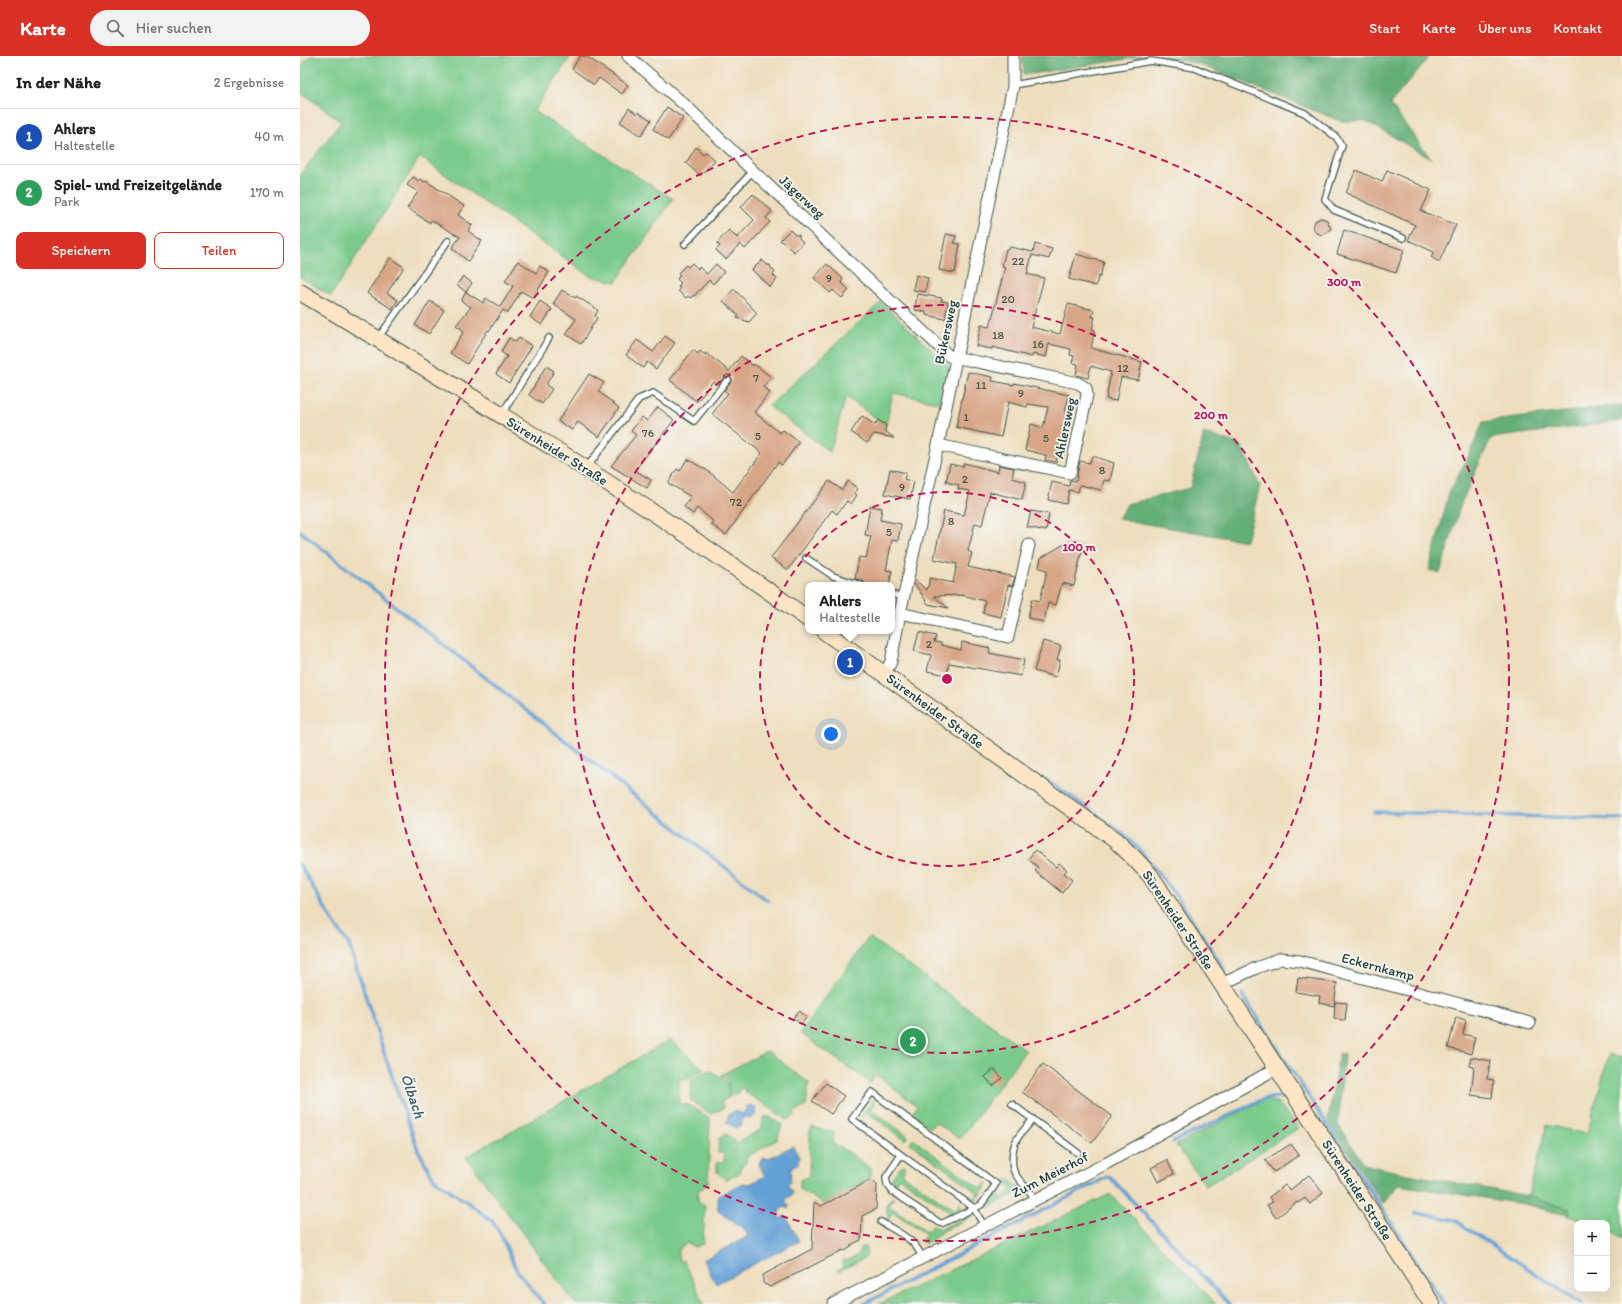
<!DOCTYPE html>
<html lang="de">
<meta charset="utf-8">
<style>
body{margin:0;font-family:Itim,sans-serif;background:#f2f2f2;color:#202124}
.controls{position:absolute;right:12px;bottom:12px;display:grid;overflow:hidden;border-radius:8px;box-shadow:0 4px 16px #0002}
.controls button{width:36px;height:36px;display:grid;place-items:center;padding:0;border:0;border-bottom:1px solid #e0e0e0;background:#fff;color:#202124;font:20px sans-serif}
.you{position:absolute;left:531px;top:678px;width:14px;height:14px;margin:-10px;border:3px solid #fff;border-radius:50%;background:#1a73e8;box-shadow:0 0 0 6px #1a73e833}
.badge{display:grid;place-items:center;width:26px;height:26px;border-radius:50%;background:#d93025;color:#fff;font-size:13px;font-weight:700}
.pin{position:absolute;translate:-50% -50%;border:2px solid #fff;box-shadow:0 1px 4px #0006}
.popup{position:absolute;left:505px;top:526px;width:90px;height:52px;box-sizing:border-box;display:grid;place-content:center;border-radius:8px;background:#fff;filter:drop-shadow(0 1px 3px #0005);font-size:13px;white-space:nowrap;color:#757577}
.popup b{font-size:15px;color:#202124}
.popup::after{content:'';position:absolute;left:50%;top:100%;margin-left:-8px;border:8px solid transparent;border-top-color:#fff}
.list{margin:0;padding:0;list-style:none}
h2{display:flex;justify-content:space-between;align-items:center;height:52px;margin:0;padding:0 16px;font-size:17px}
h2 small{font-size:13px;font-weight:400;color:#757577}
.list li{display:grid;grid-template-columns:26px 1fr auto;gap:12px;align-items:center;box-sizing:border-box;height:56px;padding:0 16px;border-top:1px solid #e0e0e0}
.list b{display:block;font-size:15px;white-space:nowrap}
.list p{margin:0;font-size:13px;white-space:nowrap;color:#757577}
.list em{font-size:13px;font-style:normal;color:#757577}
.actions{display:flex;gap:8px;padding:12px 16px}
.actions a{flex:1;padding:9px 0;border:1px solid #d93025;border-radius:8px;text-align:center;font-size:14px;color:#d93025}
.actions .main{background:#d93025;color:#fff}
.icon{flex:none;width:22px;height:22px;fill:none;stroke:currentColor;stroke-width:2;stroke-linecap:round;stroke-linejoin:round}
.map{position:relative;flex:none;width:1322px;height:1248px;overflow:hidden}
header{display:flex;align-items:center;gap:24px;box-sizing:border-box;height:56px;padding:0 20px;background:#d93025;color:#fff}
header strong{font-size:19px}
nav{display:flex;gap:22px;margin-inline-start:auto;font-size:14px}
.search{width:280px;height:36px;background:#f2f2f2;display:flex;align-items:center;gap:10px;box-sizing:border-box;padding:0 14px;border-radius:22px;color:#757577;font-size:15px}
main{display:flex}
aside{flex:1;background:#fff}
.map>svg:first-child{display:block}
.green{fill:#7acb8b;stroke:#4c8460}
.forest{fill:#63af77;stroke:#417656}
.water{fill:#64a0d5;stroke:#426e84}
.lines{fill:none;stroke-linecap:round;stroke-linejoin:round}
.stream{stroke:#64a0d5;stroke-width:3.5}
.building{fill:#d8a586}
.service-casing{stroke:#3e5549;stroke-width:8}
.minor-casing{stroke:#3e5549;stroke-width:13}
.secondary-casing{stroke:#3e5549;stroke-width:18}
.service{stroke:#fff;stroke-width:5.5}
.minor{stroke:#fff;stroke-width:11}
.secondary{stroke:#fde5c5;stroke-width:16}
.ring{fill:none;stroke:#c2185b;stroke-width:2;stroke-dasharray:7 5}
.labels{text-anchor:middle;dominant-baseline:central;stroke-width:3.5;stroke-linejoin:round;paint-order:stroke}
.number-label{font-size:12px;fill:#4d5748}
.street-label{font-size:14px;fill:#1f3d34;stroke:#f6f6f2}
.water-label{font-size:15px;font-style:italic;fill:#345b64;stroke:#f6f6f2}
.centre{fill:#c2185b;stroke:#f6f6f2;stroke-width:2}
.ring-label{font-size:12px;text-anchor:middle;font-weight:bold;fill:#c2185b;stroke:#f6f6f2;stroke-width:3.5;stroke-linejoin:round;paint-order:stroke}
</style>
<header>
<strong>Karte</strong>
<div class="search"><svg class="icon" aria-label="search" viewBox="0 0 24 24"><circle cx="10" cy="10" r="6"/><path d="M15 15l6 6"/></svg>Hier suchen</div>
<nav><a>Start</a><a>Karte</a><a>Über uns</a><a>Kontakt</a></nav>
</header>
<main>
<aside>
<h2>In der Nähe<small>2 Ergebnisse</small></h2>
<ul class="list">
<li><span class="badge" style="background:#1a4fb4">1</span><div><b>Ahlers</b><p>Haltestelle</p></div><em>40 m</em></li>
<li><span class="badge" style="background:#2e9e5b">2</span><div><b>Spiel- und Freizeitgelände</b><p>Park</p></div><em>170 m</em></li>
</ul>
<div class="actions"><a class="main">Speichern</a><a>Teilen</a></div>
</aside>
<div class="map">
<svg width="1322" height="1248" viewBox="0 0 1322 1248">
<rect width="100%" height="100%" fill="#f6f6f2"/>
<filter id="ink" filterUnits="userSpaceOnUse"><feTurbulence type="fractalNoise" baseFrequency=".025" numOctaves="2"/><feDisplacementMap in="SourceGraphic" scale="8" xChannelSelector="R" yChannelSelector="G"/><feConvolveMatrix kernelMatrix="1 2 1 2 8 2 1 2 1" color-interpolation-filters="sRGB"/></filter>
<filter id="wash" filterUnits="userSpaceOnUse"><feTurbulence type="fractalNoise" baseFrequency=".012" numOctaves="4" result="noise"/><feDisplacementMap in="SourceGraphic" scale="16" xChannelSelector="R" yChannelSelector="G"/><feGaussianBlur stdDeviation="0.9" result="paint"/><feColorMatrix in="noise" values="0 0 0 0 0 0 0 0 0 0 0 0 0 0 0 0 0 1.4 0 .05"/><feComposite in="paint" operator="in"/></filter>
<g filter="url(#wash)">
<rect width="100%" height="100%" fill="#eedebe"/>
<g class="green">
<polygon points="10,0 271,0 234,55 373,143 316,226 290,220 120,101 31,240 0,221 0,119 41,66 0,35 0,11"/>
<polygon points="581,246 650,311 642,347 593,337 586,369 546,341 530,396 469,350"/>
<polygon points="569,881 726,994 660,1083 635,1066 631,1072 612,1058 617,1050 576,1019 570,1027 500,977"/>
<path d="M370 984 405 1014 390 1021V1023H379V1048L389 1049 410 1062 408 1128 398 1135V1145L405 1149 403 1188 395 1191 387 1187C380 1191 375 1197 380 1205H384L404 1248H275L166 1101Z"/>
<polygon points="467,995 509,1027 506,1050 494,1056 495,1059 488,1064 445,1036 446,1034 443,1032 439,1034 440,1036 429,1041 429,1026 421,1019"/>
<polygon points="1309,998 1322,1002 1322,1182 1307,1174 1307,1167 1292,1167 1269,1160 1271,1154 1228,1140 1247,1069 1287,1078"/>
<polygon points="410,1014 428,1027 428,1042 421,1046 424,1052 411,1058 391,1045 392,1023"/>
<polygon points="573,1044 575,1046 570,1053 608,1080 605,1084 567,1057 562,1063 560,1061"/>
<polygon points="963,1044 977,1046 999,1072 906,1130 876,1089"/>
<polygon points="467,1060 482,1069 477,1084 446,1101 446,1107 440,1111 440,1117 426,1124 417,1116 417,1106 424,1106 424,1097 418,1097 419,1082 426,1078 435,1085 435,1086 438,1088 441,1087 441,1084 462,1073 463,1062"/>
<polygon points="512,1071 534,1077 533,1088 547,1095 572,1113 569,1123 523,1148 500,1133 500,1124 509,1120 510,1075"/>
<polygon points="613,1083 681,1133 686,1126 688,1128 677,1144 674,1143 678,1137 610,1087"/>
<polygon points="603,1109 606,1110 602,1118 655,1154 660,1147 661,1153 644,1162 649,1155 599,1121 594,1129 592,1122 599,1112"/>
<polygon points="708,1123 722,1134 688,1152 687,1151 696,1138 703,1144 712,1133 704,1127"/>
<polygon points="810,1138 916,1248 579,1248"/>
<polygon points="592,1141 593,1143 589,1150 628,1176 633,1169 641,1173 671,1158 675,1159 641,1176 636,1181 624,1188 622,1185 626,1178 593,1156 588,1164 586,1162 588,1160 586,1150"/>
<polygon points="564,1190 566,1192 566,1201 538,1216 537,1215 543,1211 542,1205 544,1204 546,1205 560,1198 560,1192"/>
</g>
<g class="forest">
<polygon points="722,0 847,0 724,19"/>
<polygon points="858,0 1130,0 1090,48 1131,103 1066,65 1040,65 896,7"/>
<polygon points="1322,349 1322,365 1191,382 1162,445 1140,517 1129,514 1149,437 1172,393 1183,366"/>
<polygon points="904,377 941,389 960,430 946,485 818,463 827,448 890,432"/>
<polygon points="1039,997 1044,998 1038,1069 1064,1108 1097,1116 1228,1140 1271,1154 1269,1160 1224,1148 1098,1129 1083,1148 1028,1065"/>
</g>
<g class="water">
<polygon points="450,1049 456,1052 456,1059 450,1063 446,1061 443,1062 441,1069 435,1072 427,1067 428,1059 435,1055 441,1058 445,1056 446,1051"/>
<polygon points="493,1090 499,1101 498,1109 491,1112 490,1127 487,1129 492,1134 492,1139 486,1143 486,1147 489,1149 488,1153 485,1151 480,1154 478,1163 486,1160 499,1185 416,1228 403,1204 448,1180 444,1173 418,1155 418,1140 443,1127 450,1128 465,1120 459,1108 460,1105 465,1101 467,1103"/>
</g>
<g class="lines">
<g class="stream">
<polyline points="0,475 468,845"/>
<polyline points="746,723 820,776 841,795 879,844 926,916"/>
<polyline points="1074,756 1322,763"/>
<polyline points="0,809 32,864 49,889 85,1000 118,1094 134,1123 174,1151 193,1166 200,1177 217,1215 244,1248"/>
<polyline points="942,938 1144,1248"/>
<polyline points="873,1086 963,1043 979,1041"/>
<polyline points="1116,1157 1150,1163 1156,1165 1282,1248"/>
<polyline points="564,1248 809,1120 929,1248"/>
</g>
</g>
<g id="blocks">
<g class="building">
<polygon points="280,0 286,0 328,29 322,38 299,22 294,29 272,13"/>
<polygon points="367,51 383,62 368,84 353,73"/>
<polygon points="329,52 337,58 338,56 351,64 341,80 320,66"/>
<polygon points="396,91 403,98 406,96 415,104 400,120 386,107"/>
<polygon points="1056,114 1082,126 1087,114 1131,134 1121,155 1156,169 1139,206 1131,201 1134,196 1108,184 1115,169 1046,137"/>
<polygon points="113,121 119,125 120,123 125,126 126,125 164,150 158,159 172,169 168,175 182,185 168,205 152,192 160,181 131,164 130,167 107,152 118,136 107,129"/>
<polygon points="453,138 472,155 466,162 470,166 445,193 440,188 426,203 416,194 420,190 417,187 429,174 437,182 454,164 441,151"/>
<polygon points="1021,162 1027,164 1031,173 1022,179 1016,177 1013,171 1015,165"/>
<polygon points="490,174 495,179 499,179 499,182 503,186 494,196 480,184"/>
<polygon points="1044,174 1104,194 1096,217 1037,198"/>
<polygon points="646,178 656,180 654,187 660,188 655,217 639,214"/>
<polygon points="735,188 752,193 749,203 732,199 727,218 744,222 731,271 760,278 768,248 794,254 792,261 795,261 792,273 795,274 791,292 842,306 838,324 821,321 816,345 806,343 811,316 791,310 788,322 776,319 778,308 772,307 774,300 770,299 771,293 749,288 746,301 733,298 732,301 692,291 692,293 676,290 681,269 689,271 690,270 705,211 702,210 706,193 709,193 710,191 733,196"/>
<polygon points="776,198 804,206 800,221 798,221 796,230 769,223"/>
<polygon points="90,202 104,211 87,237 98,244 92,253 67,237"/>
<polygon points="462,204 467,209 470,209 471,212 475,216 473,219 477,223 470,231 452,214"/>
<polygon points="218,205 236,217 240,210 249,216 233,242 221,235 208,257 203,254 189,275 188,274 167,308 150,297 164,275 156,269 171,251 161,245 166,236 183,247 186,242 200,251 213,230 205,225"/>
<polygon points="392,207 398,213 399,211 407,218 416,208 424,216 413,228 409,224 394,240 394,239 390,242 388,240 386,242 378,235 380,232 378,231 381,227 377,223 380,219 378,217 386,209 388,211"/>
<polygon points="527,208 543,223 541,226 549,234 542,242 533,234 530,237 514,222"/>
<polygon points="616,219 628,222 625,236 613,234"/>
<polygon points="163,220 172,227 166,236 157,229"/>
<polygon points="434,233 457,257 449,266 437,262 439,260 423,245"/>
<polygon points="262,234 275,242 276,240 298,254 295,260 297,262 281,288 266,278 276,263 253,248"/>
<polygon points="617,238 642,242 641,245 648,246 645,263 626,259 626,256 615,254"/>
<polygon points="130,245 144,254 129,278 115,269"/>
<polygon points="240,245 252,253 242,269 230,261"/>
<polygon points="365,280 375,287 356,313 347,306 343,312 326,299 337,284 353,296"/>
<polygon points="209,282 216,286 219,282 232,290 209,327 196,318 207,300 201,296"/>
<polygon points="393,294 398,298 400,295 405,299 406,297 429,315 441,300 453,310 454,308 471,321 463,331 470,336 454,356 480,377 483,374 499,386 482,409 478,406 426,479 411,468 413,465 397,452 393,458 384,451 391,441 368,427 377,413 380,415 387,403 408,415 433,436 462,397 412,358 428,337 424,334 432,324 430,319 425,320 418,329 413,325 397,346 370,324"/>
<polygon points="246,310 254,315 246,329 252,333 242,348 229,339"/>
<polygon points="668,316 693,321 692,325 714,329 714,327 769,339 765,358 770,359 764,385 761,384 756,406 745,404 746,399 725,394 731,368 743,372 748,351 728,348 727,351 708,346 701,381 656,371"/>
<polygon points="289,318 304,327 298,335 319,352 299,381 278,366 272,374 258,365"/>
<polygon points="358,351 374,364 335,414 351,424 347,432 311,410 336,379 331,375 342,361 347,365"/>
<polygon points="562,360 575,369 578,364 586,369 585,375 594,382 574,378 567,387 551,376"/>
<polygon points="792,400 814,407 810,425 804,424 801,434 780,429 778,436 769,434 766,448 748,444 752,426 769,430 770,424 776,425 780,405 790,407"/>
<polygon points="664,407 698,416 699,409 714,412 712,422 726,426 722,444 690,436 682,469 675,467 668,495 672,497 668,511 715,521 712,530 708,529 701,561 683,557 685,545 662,539 634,540 648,552 628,548 614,527 615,524 627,534 630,522 653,527 657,508 634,503 644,455 664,459 670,435 658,433 659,429 646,426 650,408 663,411"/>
<polygon points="590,413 606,417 604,423 614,426 610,443 585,438"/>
<polygon points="529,425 542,434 548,425 558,433 554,437 557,439 551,448 547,445 537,458 532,454 488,514 471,502"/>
<polygon points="570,450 582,452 580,464 601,468 598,485 592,484 586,514 592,515 589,529 565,529 563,525 555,523 559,501 566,502 571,480 565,479"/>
<polygon points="731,455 749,458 746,475 727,471"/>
<polygon points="766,487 783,490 774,530 762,527 756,549 748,547 744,566 728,562 732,543 740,545 747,514 739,512 741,502"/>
<polygon points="619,576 636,580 634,586 641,587 641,589 661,594 662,586 690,592 689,597 724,604 721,620 649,607 647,619 627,615 631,599 614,595"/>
<polygon points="743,585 761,590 757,604 760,604 756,621 734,615"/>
<polygon points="735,794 756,811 759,807 767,814 764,817 772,824 762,837 735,815 738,811 728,803"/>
<polygon points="998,922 1037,927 1034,950 1019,947 1020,940 996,936"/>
<polygon points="1035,946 1047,947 1045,964 1034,963"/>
<polygon points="499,955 507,961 501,968 493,962"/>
<polygon points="1156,961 1166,964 1163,978 1175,981 1171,998 1148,992"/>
<polygon points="1171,1001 1191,1005 1187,1023 1194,1024 1192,1042 1171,1039 1174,1011 1169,1010"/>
<polygon points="743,1008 812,1060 792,1087 722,1036"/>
<polygon points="694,1013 702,1022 693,1030 685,1021"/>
<polygon points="526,1027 544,1040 531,1058 512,1045"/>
<polygon points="991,1088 999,1099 974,1116 965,1104"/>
<polygon points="867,1104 874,1118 858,1126 851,1112"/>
<polygon points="1009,1119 1023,1137 1010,1148 1005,1142 998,1147 997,1146 976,1162 967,1149 973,1146 969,1141 985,1129 990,1134"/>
<polygon points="571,1124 577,1129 576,1153 562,1160 561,1184 551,1189 551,1191 545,1195 543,1194 470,1231 463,1227 463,1219 512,1193 514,1146 521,1150"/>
</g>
</g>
</g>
<g filter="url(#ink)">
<use href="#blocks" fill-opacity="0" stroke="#3e5549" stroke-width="1"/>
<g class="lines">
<defs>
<g id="service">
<polyline points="713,29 851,5 895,12 1005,57 1036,81 1042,90 1025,143 1034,154 1103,182"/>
<polyline points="385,188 453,115"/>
<polyline points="78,282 148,185"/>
<polyline points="202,358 249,282"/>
<polyline points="287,411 339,343 353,337 394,365 428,323"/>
<polyline points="506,502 533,520 561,529"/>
<polyline points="592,538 604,542"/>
<polyline points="712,1048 778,1097"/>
<path d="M733 1063C728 1070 721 1076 717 1083 712 1092 710 1111 716 1119 722 1129 729 1132 735 1144"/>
<polyline points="601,1099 586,1121 587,1128 593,1136 640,1167 643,1167 681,1149 696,1128 572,1036 552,1063 674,1152 684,1170"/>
<path d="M581 1166C597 1176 616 1183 622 1202"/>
</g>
<g id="minor">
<polyline points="328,0 385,49 453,115 649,300 778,327 786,332 787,339 770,417 638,389"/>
<polyline points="600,557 708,581 729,489"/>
<polyline points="584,618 591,606 600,557 638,389 713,30 713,0"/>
<polyline points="922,928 956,912 981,903 1000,905 1230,967"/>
<polyline points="533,1248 807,1107 977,1012"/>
</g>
<g id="secondary">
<path d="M0 236C172 340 344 445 508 563"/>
<polyline points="524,575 815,784 833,801 850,819 1132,1248"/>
</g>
</defs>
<use href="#service" class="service-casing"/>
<use href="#minor" class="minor-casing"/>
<use href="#secondary" class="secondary-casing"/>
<use href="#service" class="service"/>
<use href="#minor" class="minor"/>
<use href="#secondary" class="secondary"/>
</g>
</g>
<g class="ring">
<circle cx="647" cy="623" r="187"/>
<circle cx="647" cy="623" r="374"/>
<circle cx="647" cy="623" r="562"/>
</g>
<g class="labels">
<g class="number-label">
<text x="718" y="205">22</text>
<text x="529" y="222">9</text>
<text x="708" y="243">20</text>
<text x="698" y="279">18</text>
<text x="738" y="288">16</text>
<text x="823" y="312">12</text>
<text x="456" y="322">7</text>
<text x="681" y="329">11</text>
<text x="721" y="337">9</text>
<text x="666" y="361">1</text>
<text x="348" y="377">76</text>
<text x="458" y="380">5</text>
<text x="746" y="382">5</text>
<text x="802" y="414">8</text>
<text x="665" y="423">2</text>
<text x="602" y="431">9</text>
<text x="436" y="446">72</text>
<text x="651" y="465">8</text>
<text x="589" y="476">5</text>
<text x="629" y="588">2</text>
</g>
<g class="street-label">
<text transform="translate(502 141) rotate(43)">Jägerweg</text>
<text transform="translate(646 276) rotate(-78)">Bükersweg</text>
<text transform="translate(765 372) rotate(-78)">Ahlersweg</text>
<text transform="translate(257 395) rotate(32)">Sürenheider Straße</text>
<text transform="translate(635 655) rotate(36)">Sürenheider Straße</text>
<text transform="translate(878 864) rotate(56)">Sürenheider Straße</text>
<text transform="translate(1078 911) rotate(15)">Eckernkamp</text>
<text transform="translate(750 1119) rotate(-27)">Zum Meierhof</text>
<text transform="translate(1057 1134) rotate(57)">Sürenheider Straße</text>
</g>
<g class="water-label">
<text transform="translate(113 1040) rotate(71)">Ölbach</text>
</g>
</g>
<circle cx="647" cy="623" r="6" class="centre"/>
<g class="ring-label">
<text x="1044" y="230">300 m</text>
<text x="911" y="363">200 m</text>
<text x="779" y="495">100 m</text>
</g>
</svg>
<div class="controls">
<button>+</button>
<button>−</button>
</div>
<div class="you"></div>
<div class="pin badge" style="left:550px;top:606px;background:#1a4fb4">1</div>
<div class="popup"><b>Ahlers</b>Haltestelle</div>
<div class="pin badge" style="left:613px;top:985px;background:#2e9e5b">2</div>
</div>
</main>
